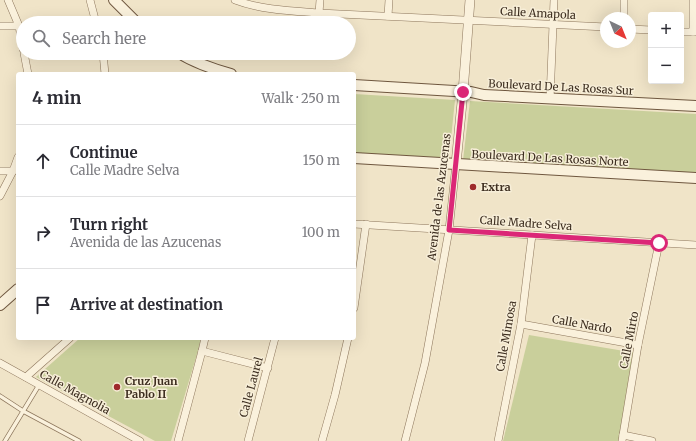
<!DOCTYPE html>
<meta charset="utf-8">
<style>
body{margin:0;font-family:Merriweather,serif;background:#f7f7f7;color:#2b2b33}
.controls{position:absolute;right:12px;top:12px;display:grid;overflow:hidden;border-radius:4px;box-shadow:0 4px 16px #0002}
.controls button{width:36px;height:36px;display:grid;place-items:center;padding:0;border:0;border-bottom:1px solid #e1e1e2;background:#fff;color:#2b2b33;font:20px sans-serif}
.compass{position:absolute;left:600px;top:12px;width:36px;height:36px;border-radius:50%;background:#fff;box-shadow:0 4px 16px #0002;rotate:137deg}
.stop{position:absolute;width:12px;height:12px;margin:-9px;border:3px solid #db2777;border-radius:50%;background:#fff}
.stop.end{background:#db2777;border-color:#fff;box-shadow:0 1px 4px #0008}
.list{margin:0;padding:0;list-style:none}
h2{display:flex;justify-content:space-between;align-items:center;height:52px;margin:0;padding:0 16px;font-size:17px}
h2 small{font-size:13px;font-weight:400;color:#7c7c81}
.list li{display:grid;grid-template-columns:26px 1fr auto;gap:12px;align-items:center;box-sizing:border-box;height:72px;padding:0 16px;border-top:1px solid #e1e1e2}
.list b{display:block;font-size:15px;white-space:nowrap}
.list p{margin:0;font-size:13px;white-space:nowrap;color:#7c7c81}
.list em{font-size:13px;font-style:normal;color:#7c7c81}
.icon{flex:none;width:22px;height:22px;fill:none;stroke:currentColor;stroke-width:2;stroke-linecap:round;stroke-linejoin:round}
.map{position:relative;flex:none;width:696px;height:441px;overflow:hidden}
.search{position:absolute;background:#fff;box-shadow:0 4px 16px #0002;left:16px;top:16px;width:340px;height:44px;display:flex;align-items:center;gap:10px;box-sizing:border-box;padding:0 14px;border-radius:22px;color:#7c7c81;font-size:15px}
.panel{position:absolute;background:#fff;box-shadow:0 4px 16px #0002;left:16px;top:72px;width:340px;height:268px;border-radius:4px}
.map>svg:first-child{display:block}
.green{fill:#c9cf9b}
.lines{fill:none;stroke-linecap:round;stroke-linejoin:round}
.service-casing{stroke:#8d765c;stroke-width:5}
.minor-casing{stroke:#8d765c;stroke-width:8}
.tertiary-casing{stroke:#8d765c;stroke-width:10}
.secondary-casing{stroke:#6f573f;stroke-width:12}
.service{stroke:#faf1dc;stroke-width:3.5}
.minor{stroke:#faf1dc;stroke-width:7}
.tertiary{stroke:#faf1dc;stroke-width:9}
.secondary{stroke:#faf1dc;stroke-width:10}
.route{stroke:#db2777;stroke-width:5}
.poi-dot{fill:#9e2a2b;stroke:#f7eed8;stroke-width:1.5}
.labels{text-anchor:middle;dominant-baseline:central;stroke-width:3;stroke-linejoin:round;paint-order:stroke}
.street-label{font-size:11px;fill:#3d2e20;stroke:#f7eed8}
.poi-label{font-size:11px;font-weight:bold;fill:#3d2e20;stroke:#f7eed8;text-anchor:start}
</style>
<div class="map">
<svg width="696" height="441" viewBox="0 0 696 441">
<rect width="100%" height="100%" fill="#f0e4c8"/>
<g class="green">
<polygon points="354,94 455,100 449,158 354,153"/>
<polygon points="470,101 696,114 696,173 463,160"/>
<polygon points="529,335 636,353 619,441 503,441"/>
<polygon points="80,338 201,338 198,351 171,441 155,441 36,377"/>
</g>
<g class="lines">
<defs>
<g id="service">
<polyline points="0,396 23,411 79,441"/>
<polyline points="5,441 39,385"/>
</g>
<g id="minor">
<polyline points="8,0 19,26 23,49"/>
<polyline points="90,0 96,23"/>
<path d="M235 0C261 10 292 11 319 13L606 27"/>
<polyline points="624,0 624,18"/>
<polyline points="693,0 693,32"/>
<polyline points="319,13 320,0"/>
<polyline points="388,16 389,0"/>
<polyline points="0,26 19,26"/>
<polyline points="630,29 651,30"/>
<polyline points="681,32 696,32"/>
<polyline points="24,53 28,74"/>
<polyline points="103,53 105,74"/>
<polyline points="550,99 554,0"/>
<polyline points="0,171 13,171"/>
<polyline points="0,196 13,171 18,157"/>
<polyline points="354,224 696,245"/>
<polyline points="354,308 366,224"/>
<polyline points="521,324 638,345"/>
<polyline points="202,351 268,368"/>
<polyline points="0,363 140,441"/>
<polyline points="26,377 70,338"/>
<polyline points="623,435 652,441"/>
<polyline points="178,441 202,351 205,338"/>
<polyline points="248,441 275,338"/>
<polyline points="322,441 335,395 348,338"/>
<polyline points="405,441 425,363 449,230 456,164"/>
<polyline points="498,441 521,324 532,235"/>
<polyline points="622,441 638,345 659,243"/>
</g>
<polyline id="tertiary" points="456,164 463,92 470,0"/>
<g id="secondary">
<polyline points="114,0 137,23"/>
<path d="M179 53C195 63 213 69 231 74"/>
<polyline points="354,85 471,92 484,95 696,106"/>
<polyline points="354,158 696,178"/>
<polyline points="0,305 18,289"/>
</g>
</defs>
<use href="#service" class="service-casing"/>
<use href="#minor" class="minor-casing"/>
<use href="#tertiary" class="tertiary-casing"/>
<use href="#secondary" class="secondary-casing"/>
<use href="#service" class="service"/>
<use href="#minor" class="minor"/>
<use href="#tertiary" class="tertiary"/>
<use href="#secondary" class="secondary"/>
</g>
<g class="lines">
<polyline class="route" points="463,92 449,230 659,243"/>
</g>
<g class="poi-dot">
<circle cx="473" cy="187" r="4"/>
<circle cx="117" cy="387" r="4"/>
</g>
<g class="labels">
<g class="street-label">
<text transform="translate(538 13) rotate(3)">Calle Amapola</text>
<text transform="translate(561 87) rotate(3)">Boulevard De Las Rosas Sur</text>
<text transform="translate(550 158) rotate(3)">Boulevard De Las Rosas Norte</text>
<text transform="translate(439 197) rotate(-83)">Avenida de las Azucenas</text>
<text transform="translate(526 223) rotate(4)">Calle Madre Selva</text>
<text transform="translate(582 324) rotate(10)">Calle Nardo</text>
<text transform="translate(506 336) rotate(-80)">Calle Mimosa</text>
<text transform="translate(629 340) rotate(-79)">Calle Mirto</text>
<text transform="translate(251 387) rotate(-75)">Calle Laurel</text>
<text transform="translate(75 392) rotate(29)">Calle Magnolia</text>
</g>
<g class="poi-label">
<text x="481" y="187">Extra</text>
<text x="125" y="381">Cruz Juan<tspan x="125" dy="13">Pablo II</tspan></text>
</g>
</g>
</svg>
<div class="controls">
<button>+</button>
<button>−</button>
</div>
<svg class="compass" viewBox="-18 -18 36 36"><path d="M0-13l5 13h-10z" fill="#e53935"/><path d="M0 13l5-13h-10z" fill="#7c7c81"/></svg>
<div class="stop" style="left:659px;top:243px"></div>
<div class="stop end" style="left:463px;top:92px"></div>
<div class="search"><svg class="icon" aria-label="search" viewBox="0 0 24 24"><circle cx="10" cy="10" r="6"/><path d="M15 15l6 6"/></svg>Search here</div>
<section class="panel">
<h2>4 min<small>Walk · 250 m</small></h2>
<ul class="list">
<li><svg class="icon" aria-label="ahead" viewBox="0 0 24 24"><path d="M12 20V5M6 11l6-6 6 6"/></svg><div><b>Continue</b><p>Calle Madre Selva</p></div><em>150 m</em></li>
<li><svg class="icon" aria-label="right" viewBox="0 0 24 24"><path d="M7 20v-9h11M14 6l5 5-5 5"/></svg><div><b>Turn right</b><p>Avenida de las Azucenas</p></div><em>100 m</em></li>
<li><svg class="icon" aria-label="arrive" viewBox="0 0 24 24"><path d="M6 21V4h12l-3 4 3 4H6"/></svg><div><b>Arrive at destination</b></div></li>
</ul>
</section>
</div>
